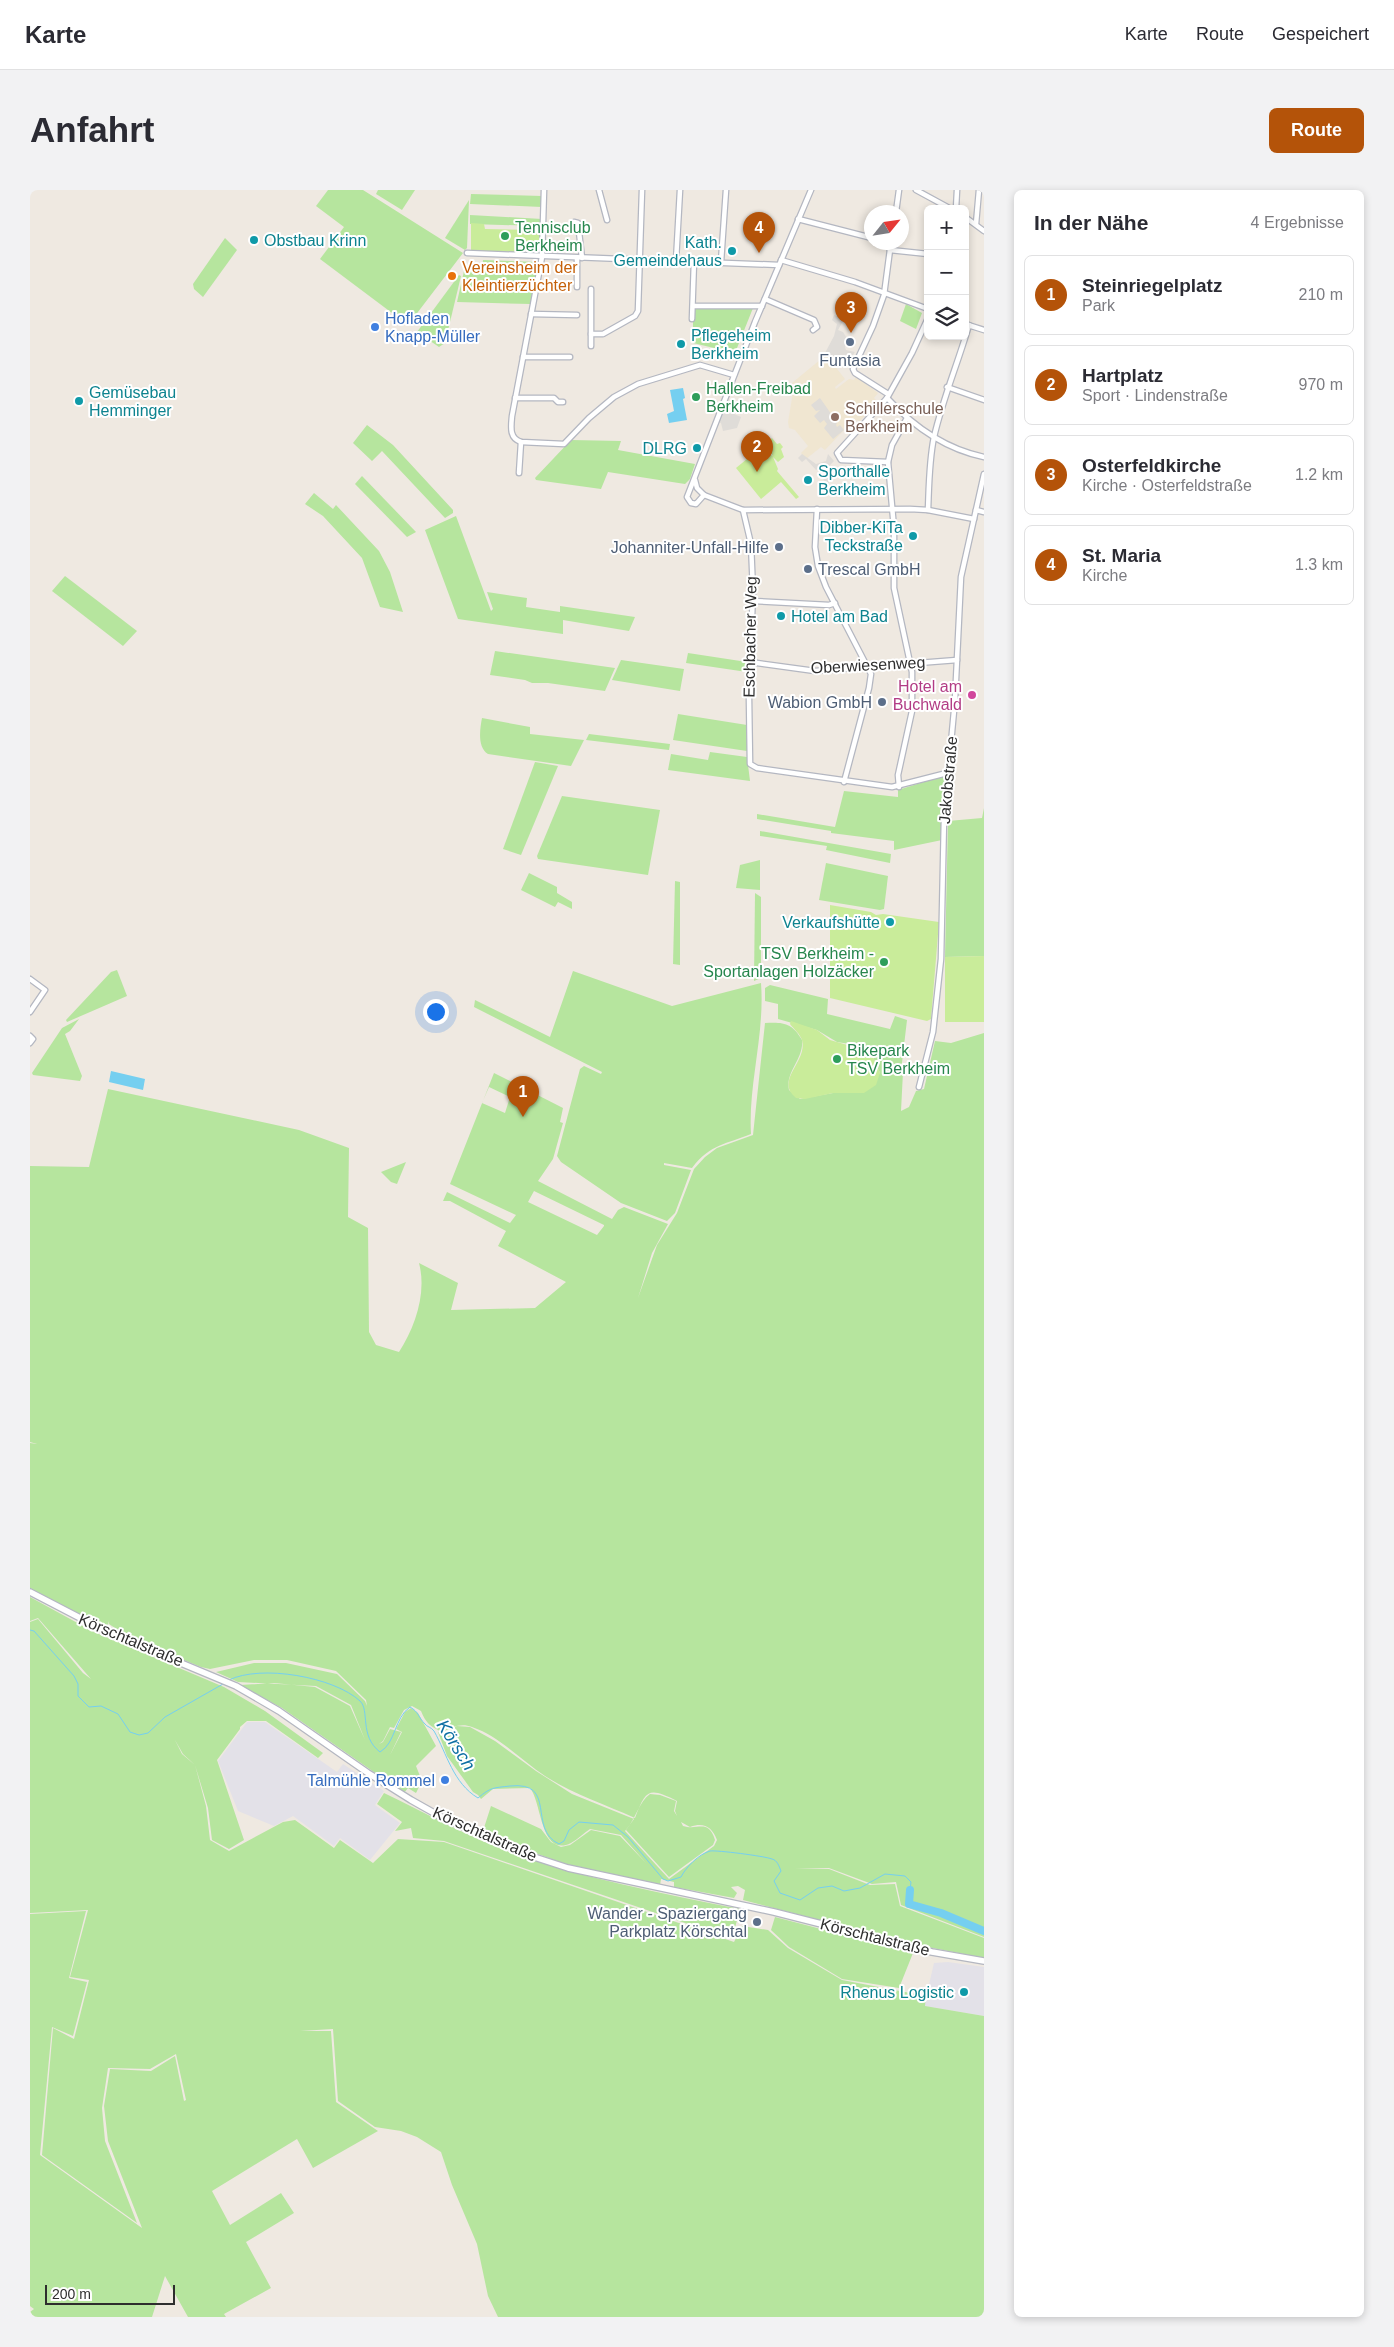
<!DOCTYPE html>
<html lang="de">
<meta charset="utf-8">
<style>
body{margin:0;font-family:Helvetica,sans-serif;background:#f2f2f3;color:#2b2b33}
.controls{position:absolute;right:15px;top:15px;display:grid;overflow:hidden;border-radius:8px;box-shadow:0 2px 8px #0003}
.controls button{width:45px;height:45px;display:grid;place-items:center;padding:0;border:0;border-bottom:1px solid #e1e1e2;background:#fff;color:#2b2b33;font:25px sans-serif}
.compass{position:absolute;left:834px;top:15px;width:45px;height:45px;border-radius:50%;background:#fff;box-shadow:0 2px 8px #0003;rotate:60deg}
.scale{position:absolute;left:15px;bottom:12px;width:130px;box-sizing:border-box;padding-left:5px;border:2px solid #2e2e2e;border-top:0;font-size:14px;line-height:18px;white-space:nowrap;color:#2e2e2e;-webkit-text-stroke:4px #fff;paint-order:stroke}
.you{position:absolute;left:405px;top:821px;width:18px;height:18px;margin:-12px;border:4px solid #fff;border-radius:50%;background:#1a73e8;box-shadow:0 0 0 8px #1a73e833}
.badge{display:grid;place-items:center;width:32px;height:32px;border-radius:50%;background:#b45309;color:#fff;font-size:16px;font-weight:700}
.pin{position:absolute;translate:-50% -41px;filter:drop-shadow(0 1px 2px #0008)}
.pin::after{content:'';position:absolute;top:26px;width:18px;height:15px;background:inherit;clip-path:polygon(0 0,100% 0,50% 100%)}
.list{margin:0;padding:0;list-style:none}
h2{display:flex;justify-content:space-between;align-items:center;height:65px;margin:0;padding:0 20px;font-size:21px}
h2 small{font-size:16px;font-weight:400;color:#7c7c81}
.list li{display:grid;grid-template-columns:32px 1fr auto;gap:15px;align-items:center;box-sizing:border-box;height:80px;margin:0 10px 10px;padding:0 10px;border:1px solid #e1e1e2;border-radius:8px}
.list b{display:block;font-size:19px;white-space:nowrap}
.list p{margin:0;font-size:16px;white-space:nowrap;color:#7c7c81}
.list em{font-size:16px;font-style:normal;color:#7c7c81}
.icon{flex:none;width:28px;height:28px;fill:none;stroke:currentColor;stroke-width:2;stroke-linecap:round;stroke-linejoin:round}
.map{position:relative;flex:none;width:954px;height:2127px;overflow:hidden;border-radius:8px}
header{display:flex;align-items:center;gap:30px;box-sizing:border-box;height:70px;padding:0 25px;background:#fff;border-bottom:1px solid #e1e1e2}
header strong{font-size:24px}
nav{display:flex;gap:28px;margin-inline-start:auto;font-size:18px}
.intro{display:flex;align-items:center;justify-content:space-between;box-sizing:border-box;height:120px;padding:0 30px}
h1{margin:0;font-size:35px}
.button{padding:12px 22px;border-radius:8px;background:#b45309;color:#fff;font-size:18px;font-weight:700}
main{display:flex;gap:30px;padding:0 30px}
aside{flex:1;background:#fff;border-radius:8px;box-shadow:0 2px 8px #0003}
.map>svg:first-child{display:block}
.industrial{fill:#e3e1e8}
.education{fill:#f0e6d1}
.green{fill:#b6e59e;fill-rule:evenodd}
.pitch{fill:#c9ec9a}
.plaza{fill:#dfdcd8}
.water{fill:#75cff0}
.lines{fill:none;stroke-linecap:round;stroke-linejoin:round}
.stream{stroke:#75cff0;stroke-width:1}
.river{stroke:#75cff0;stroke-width:8}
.street-casing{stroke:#b4b7c1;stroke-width:7}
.secondary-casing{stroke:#b4b7c1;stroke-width:8}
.street{stroke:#fff;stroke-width:4.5}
.secondary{stroke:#fff;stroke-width:5.5}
.leisure-dot{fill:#2e9e5b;stroke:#fff;stroke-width:2}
.culture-dot{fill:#0f9aa8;stroke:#fff;stroke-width:2}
.food-dot{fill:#e8710a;stroke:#fff;stroke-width:2}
.shop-dot{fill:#3f7fe0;stroke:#fff;stroke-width:2}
.service-dot{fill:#5c6f8a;stroke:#fff;stroke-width:2}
.education-dot{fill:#8d6e63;stroke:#fff;stroke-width:2}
.hotel-dot{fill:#d1479c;stroke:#fff;stroke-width:2}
.labels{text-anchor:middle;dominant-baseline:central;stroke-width:4;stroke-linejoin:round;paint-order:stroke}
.leisure-label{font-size:16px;fill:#27864d;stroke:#fff;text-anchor:start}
.culture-label{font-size:16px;fill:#0d838f;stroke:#fff;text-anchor:start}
.food-label{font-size:16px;fill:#c56008;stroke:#fff;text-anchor:start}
.shop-label{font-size:16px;fill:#366cbe;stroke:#fff;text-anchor:start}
.service-label{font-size:16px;fill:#4e5e75;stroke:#fff;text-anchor:end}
.education-label{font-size:16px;fill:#785e54;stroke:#fff;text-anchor:start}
.street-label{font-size:16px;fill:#2e2e2e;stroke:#fff}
.hotel-label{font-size:16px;fill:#b23c85;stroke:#fff;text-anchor:end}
.water-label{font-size:18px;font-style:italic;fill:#0d6fa3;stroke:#fff}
</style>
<header>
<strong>Karte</strong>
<nav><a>Karte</a><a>Route</a><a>Gespeichert</a></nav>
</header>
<div class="intro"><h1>Anfahrt</h1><a class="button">Route</a></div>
<main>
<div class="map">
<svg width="954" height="2127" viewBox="0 0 954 2127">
<rect width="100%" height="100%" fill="#efe9e1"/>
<g class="industrial">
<polygon points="217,1532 235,1532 307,1582 313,1574 354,1601 345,1615 370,1633 340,1670 310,1648 304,1656 263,1626 244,1636 208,1621 188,1571"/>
<polygon points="918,1772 954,1777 954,1826 894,1816 904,1773"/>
</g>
<polygon class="education" points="796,165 815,189 805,197 806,199 819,189 824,190 826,187 848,203 844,208 846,210 844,215 830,231 827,230 814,240 795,260 791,257 776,269 771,263 778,256 765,240 759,238 758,232 764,196 762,193"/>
<g class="green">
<polygon points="298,0 333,0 433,63 378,135 290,69 314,37 286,16"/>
<polygon points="348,0 385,0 372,20 346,4"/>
<polygon points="441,4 512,6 512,17 440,14"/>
<polygon points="439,10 437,58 435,60 415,48"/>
<polygon points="440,25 512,29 511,36 440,34"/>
<polygon points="195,48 207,60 173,107 164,99 163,94"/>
<polygon points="453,70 509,72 501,114 427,112 434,81 452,81"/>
<polygon points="429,85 431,86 415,153 409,157 387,142"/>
<polygon points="876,114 892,123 886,139 870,131"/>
<polygon points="665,118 723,118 705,163 663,153 663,121"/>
<polygon points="337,235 363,255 423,320 423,323 415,328 352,261 342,271 323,253"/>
<polygon points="541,250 591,251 588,260 665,274 660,289 655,294 578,282 571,299 506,290 505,288"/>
<polygon points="332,286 386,342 377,347 325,294"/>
<polygon points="284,303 303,319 306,315 349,361 360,382 373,422 350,417 332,368 293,326 275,314"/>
<polygon points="426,326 461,421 463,419 457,402 497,408 496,417 530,422 530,416 605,427 599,441 533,430 533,444 428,429 395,340"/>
<polygon points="35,386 107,441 93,456 22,401"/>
<polygon points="465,461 585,478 575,501 518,493 502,493 495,490 460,485"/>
<polygon points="658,463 717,472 717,482 656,473"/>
<polygon points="591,470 654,479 650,501 582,490"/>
<polygon points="648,524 717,535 717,561 643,550"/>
<path d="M452 528 500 537V544L554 550 541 576 458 564C447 557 450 539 452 528Z"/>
<polygon points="559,544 640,554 639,560 556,550"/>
<polygon points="680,562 717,567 720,591 638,580 641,564 678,570"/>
<polygon points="505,572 528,576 491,665 473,659"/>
<polygon points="913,586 915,589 912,650 864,660 864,651 801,643 801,641 727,629 727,624 805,637 814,601 868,607 868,600"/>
<polygon points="532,606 630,620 618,685 508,669 507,666"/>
<polygon points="954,618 954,805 954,766 915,767 918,631 952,628"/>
<polygon points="730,641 861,664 860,673 796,660 797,656 730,646"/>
<polygon points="730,670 730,700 706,698 710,675"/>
<polygon points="796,673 858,686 854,719 850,720 789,710"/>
<polygon points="499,683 527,697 527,703 542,712 542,719 528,712 525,717 491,700"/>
<polygon points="645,691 650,692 650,775 643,774"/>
<polygon points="725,703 731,707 731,788 724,791"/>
<polygon points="87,780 97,806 37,832 36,830 81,782"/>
<path d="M543 781 642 816 731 793C735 844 718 895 721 944 697 954 680 954 662 978L634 973V975L661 980 645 1023 637 1031 591 1013 531 972 527 966 550 879 554 876 571 884 572 882 444 817 445 810 520 847Z"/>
<path d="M740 795 798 809 797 824 860 839 865 826 877 830 871 881 873 882 871 921 879 917 886 901 894 899 905 851 921 853 954 843V1747L871 1715 866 1692 842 1694 799 1678 765 1679H799L840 1695 865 1694 870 1716 954 1748V1768L877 1753 713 1710 715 1700 708 1696 701 1697 707 1703 704 1708 644 1697V1692L631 1689 630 1695 544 1677 452 1644 461 1616 511 1639 521 1652 531 1657 540 1655 561 1640 590 1646 616 1673 591 1645 560 1639C554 1643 548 1649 541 1653 510 1668 512 1612 500 1598L463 1599 451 1609 448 1605 471 1585 448 1605 443 1602 417 1566 408 1542 413 1543 427 1536 440 1537 465 1551 506 1581 542 1604 604 1629 595 1641 639 1689 684 1656 687 1650C682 1637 674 1632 660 1637L651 1632 653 1636C668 1641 678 1628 685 1650L683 1655 639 1687 596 1640C606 1628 609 1612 620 1604L630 1605 646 1611 644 1621 647 1626 645 1621 647 1611C619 1597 616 1599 605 1628 574 1614 543 1604 515 1586 491 1570 469 1546 442 1537 431 1533 422 1537 413 1542 400 1537 396 1533 391 1521L382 1516 374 1520 364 1538 360 1537 353 1551 349 1554 353 1552 360 1539 371 1542 360 1565H357H360L372 1542 366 1539 375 1522 381 1518 388 1523 406 1556 386 1576 392 1591 386 1603 378 1598 374 1603 252 1518 210 1495 244 1493 285 1497 320 1516 335 1550 321 1515 286 1496 208 1492 186 1482 224 1473H256L307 1484 335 1511 337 1516 336 1510 306 1481 257 1470H224L180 1479 171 1477 95 1446 106 1448 94 1444 79 1434V1431L78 1435 87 1443 30 1415 0 1398V1253L7 1254 0 1252V976L59 977 78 899 269 940 319 958 318 1027 338 1038 339 1142 346 1155 369 1162C385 1137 397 1103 389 1073L428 1093 421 1120 505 1118 536 1092 468 1056 476 1041 420 1011H413L417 1002 480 1033 486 1025 420 994 464 883 533 918 530 932 533 933 523 969 508 991 582 1029 588 1020 594 1017 638 1034 622 1063 608 1108 627 1055 647 1023 664 979 675 967 687 958 723 945 735 833C754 832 762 833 772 850 774 869 755 882 759 900L770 909 803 903 818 902 850 883 843 867 826 855 807 852 787 840 748 829V814L735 811V798ZM459 897 480 907 475 923 452 913ZM504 1001 574 1035V1036L567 1045 498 1012Z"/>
<polygon points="49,829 40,841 35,844 52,886 50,891 3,885 2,883 32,838"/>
<polygon points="376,972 367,994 361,992 351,982"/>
<polygon points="0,1407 64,1442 194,1497 235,1521 293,1563 288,1568 236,1531 217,1531 210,1537 210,1539 187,1570 214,1650 199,1659 182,1650 178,1618 165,1575 153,1564 145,1550 152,1564 165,1575 176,1616 180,1650 199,1661 253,1632 265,1630 304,1658 310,1650 343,1673 368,1649 414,1652 704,1752 712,1736 738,1740 758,1758 812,1790 896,1806 895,1816 954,1826 954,2127 468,2127 458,2106 447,2054 422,1995 411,1962 387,1947 371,1941 345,1937 308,1911 303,1839 270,1841 301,1841 306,1912 348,1941 283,1978 267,1949 182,2001 200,2035 251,2003 264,2023 216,2052 241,2098 194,2124 196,2127 158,2127 135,2086 122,2127 0,2127 0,2122 4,2119 0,2116 0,1724 56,1721 39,1788 57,1792 43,1846 22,1837 10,1965 112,2038 78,1951 74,1916 80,1879 121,1881 145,1866 154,1911 156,1910 146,1864 120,1879 78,1878 72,1918 75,1951 107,2033 12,1965 23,1838 44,1849 59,1790 40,1787 58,1720 0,1723 0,1432 8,1429 53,1483 61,1489 8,1428 0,1431"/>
<path d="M354 1603C394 1622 433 1644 474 1660 551 1688 630 1703 710 1719L702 1749 414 1651 383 1648 381 1638 365 1641 372 1632 347 1614Z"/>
<polygon points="745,1727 883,1763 869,1798 812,1789 759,1757 741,1740"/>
</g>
<g class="pitch">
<polygon points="441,33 454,34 455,39 510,40 510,53 488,52 487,63 441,62"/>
<polygon points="742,248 747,254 750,253 753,257 751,259 754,267 748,272 743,267 748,279 747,281 769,307 766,309 751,292 731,309 706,278 729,259 743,266 734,255"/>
<polygon points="800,715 841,722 846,725 853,724 909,732 901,829 897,831 800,808"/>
<polygon points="954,766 954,832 915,832 915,767"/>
<path d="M761 831 787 840 800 850 835 860 843 867 850 883 846 895 834 903H803L775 909 766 908C744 890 778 872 772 850 770 844 764 839 760 834Z"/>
</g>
<g class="plaza">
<polygon points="814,122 822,125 821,128 814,129 808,140 813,142 818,150 815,157 816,160 825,162 816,175 795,163 804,146 807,134 802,130 804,125 809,127"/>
<polygon points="790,208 804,228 808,230 806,235 807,237 810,235 814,240 803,249 794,238 797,234 794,230 790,233 784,226 790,220 786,221 781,215"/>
<polygon points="693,219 711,227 707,238 693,241 691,233 688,232"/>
<polygon points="772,264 786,274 796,271 798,264 804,271 799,276 799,296 793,289 793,280 789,278 786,280 776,269 772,272 768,268"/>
</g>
<g class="water">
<polygon points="653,198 655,208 653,209 657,230 639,233 637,224 644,221 640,200"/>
<polygon points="81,881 115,889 113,900 79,892"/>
</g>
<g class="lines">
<g class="stream">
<polyline points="0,1440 4,1441 44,1486 48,1494 48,1506 59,1517 71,1516 88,1524 100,1542 109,1545 118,1543 135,1527 193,1494"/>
<path d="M199 1490C231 1474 304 1487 330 1511 340 1520 329 1546 350 1562 366 1553 364 1528 380 1517 389 1522 388 1527 395 1534 397 1537 401 1537 404 1541 417 1564 423 1593 448 1608 461 1597 463 1598 480 1596 528 1591 497 1639 529 1654L534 1651 539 1640 549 1632 583 1635 598 1647 633 1689 638 1691 651 1687C656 1677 669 1664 680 1661 687 1660 734 1666 742 1669 747 1670 749 1676 751 1681L744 1691 750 1703 770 1710 788 1698 802 1696 814 1701 830 1698 855 1684 875 1686 881 1692 880 1700"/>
</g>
<polyline class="river" points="880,1700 879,1714 911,1723 954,1741"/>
<defs>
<g id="street">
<path d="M514 0 512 67 482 226C481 237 479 248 491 252L534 254 559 228 584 207 608 194 670 175 704 185"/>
<polyline points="569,0 577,30"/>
<polyline points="886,0 921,19"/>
<polyline points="926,19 927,0"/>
<polyline points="866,22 869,0"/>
<polyline points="935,27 954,41"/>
<polyline points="768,29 842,48"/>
<polyline points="544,32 548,33 552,68"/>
<polyline points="946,34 949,0"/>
<polyline points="860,60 898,64"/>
<polyline points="437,63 749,75"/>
<polyline points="751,70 825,92 898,119"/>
<polyline points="646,71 650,0"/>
<polyline points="691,72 696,0"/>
<polyline points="547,97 547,68"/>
<polyline points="735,109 784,130 787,137 783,140"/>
<polyline points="663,116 732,116"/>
<polyline points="501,124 547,125"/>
<polyline points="662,129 664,71"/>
<polyline points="935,134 954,140"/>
<polyline points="561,144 573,144 605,126 608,121 612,0"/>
<polyline points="561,156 561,99"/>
<polyline points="493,167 540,167"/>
<polyline points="917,197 954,210"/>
<polyline points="858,204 825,183 823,179 843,136 854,105 861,52"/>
<polyline points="485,208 524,208 528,212 533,212"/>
<path d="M857 208C884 237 915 259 954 267"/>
<polyline points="858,272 811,270 807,263 857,208 882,163 898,128"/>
<polyline points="489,283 491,252"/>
<polyline points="665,290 667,298 674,305 713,320 880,319 898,320 944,329"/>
<polyline points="674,305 666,314 661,313 657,307 725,132 781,0"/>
<polyline points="787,319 785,357 788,376 796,397 841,484 839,498 814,592"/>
<polyline points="713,320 721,354 723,401 719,508 720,574 727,578 862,597 917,583"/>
<path d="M898 320C899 296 899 271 904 247 913 208 928 173 939 135"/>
<polyline points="946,320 954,322"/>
<polyline points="723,411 799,415 805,413"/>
<polyline points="720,472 785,481 927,470"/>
<polyline points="869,597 868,585 882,521 882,482 864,398 864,338 858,272 862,255 877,228"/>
<polyline points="0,789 15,800 0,822"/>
<polyline points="0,846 3,849 0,853"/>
<polyline points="889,897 903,842 911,769 914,628 925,510 931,387 954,284"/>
</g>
<polyline id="secondary" points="0,1402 79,1443 206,1496 249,1521 338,1583 381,1610 413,1628 498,1665 538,1678 744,1722 902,1762 954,1771"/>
</defs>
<use href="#street" class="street-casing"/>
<use href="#secondary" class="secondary-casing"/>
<use href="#street" class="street"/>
<use href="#secondary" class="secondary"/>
</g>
<g class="leisure-dot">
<circle cx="475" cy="46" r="5"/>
<circle cx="666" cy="207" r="5"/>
<circle cx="854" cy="772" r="5"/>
<circle cx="807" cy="869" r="5"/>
</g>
<g class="culture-dot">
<circle cx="224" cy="50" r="5"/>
<circle cx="702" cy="61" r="5"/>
<circle cx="651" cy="154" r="5"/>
<circle cx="49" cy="211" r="5"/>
<circle cx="667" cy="258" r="5"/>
<circle cx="778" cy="290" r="5"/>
<circle cx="883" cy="346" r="5"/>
<circle cx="751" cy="426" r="5"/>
<circle cx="860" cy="732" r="5"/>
<circle cx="934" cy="1802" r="5"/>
</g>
<circle class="food-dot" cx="422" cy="86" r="5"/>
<g class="shop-dot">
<circle cx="345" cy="137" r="5"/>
<circle cx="415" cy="1590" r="5"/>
</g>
<g class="service-dot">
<circle cx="820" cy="152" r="5"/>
<circle cx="749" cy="357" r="5"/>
<circle cx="778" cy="379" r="5"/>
<circle cx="852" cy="512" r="5"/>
<circle cx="727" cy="1732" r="5"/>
</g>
<circle class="education-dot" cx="805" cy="227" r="5"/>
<circle class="hotel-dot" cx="942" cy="505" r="5"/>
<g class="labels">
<g class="leisure-label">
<text x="485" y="37">Tennisclub<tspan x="485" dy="18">Berkheim</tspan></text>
<text x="676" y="198">Hallen-Freibad<tspan x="676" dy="18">Berkheim</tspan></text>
<text x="844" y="763" text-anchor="end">TSV Berkheim -<tspan x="844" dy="18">Sportanlagen Holzäcker</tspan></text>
<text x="817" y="860">Bikepark<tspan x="817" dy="18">TSV Berkheim</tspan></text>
</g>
<g class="culture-label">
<text x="234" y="50">Obstbau Krinn</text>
<text x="692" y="52" text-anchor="end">Kath.<tspan x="692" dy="18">Gemeindehaus</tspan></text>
<text x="661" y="145">Pflegeheim<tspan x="661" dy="18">Berkheim</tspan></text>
<text x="59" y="202">Gemüsebau<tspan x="59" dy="18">Hemminger</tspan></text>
<text x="657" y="258" text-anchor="end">DLRG</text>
<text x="788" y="281">Sporthalle<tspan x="788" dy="18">Berkheim</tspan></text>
<text x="873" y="337" text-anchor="end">Dibber-KiTa<tspan x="873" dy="18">Teckstraße</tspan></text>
<text x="761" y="426">Hotel am Bad</text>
<text x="850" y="732" text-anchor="end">Verkaufshütte</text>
<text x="924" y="1802" text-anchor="end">Rhenus Logistic</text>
</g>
<g class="food-label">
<text x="432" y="77">Vereinsheim der<tspan x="432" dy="18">Kleintierzüchter</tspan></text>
</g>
<g class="shop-label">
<text x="355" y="128">Hofladen<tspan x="355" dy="18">Knapp-Müller</tspan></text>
<text x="405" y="1590" text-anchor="end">Talmühle Rommel</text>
</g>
<g class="service-label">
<text x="820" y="170" text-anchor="middle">Funtasia</text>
<text x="739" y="357">Johanniter-Unfall-Hilfe</text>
<text x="788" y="379" text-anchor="start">Trescal GmbH</text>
<text x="842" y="512">Wabion GmbH</text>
<text x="717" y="1723">Wander - Spaziergang<tspan x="717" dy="18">Parkplatz Körschtal</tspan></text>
</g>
<g class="education-label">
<text x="815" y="218">Schillerschule<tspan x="815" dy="18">Berkheim</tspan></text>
</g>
<g class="street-label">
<text transform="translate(720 447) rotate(-89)">Eschbacher Weg</text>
<text transform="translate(838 475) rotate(-3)">Oberwiesenweg</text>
<text transform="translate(918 590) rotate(-85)">Jakobstraße</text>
<text transform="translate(101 1450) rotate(23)">Körschtalstraße</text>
<text transform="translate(455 1644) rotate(24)">Körschtalstraße</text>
<text transform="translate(845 1747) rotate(14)">Körschtalstraße</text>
</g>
<g class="hotel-label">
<text x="932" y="496">Hotel am<tspan x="932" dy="18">Buchwald</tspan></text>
</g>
<g class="water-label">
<text transform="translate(426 1555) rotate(58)">Körsch</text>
</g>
</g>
</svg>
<div class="controls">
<button>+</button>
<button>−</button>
<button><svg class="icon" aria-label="layers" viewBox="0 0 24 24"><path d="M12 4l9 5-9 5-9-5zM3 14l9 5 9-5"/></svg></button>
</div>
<svg class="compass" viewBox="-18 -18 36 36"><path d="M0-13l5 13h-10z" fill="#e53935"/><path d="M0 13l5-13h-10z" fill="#7c7c81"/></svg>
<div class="scale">200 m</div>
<div class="you"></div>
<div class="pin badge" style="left:493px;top:927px">1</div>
<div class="pin badge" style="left:727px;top:282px">2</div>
<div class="pin badge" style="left:821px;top:143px">3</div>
<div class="pin badge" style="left:729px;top:63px">4</div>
</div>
<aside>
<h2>In der Nähe<small>4 Ergebnisse</small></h2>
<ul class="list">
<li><span class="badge">1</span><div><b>Steinriegelplatz</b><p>Park</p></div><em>210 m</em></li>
<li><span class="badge">2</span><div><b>Hartplatz</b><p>Sport · Lindenstraße</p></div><em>970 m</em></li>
<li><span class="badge">3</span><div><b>Osterfeldkirche</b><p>Kirche · Osterfeldstraße</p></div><em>1.2 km</em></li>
<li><span class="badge">4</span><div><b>St. Maria</b><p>Kirche</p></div><em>1.3 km</em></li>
</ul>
</aside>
</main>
